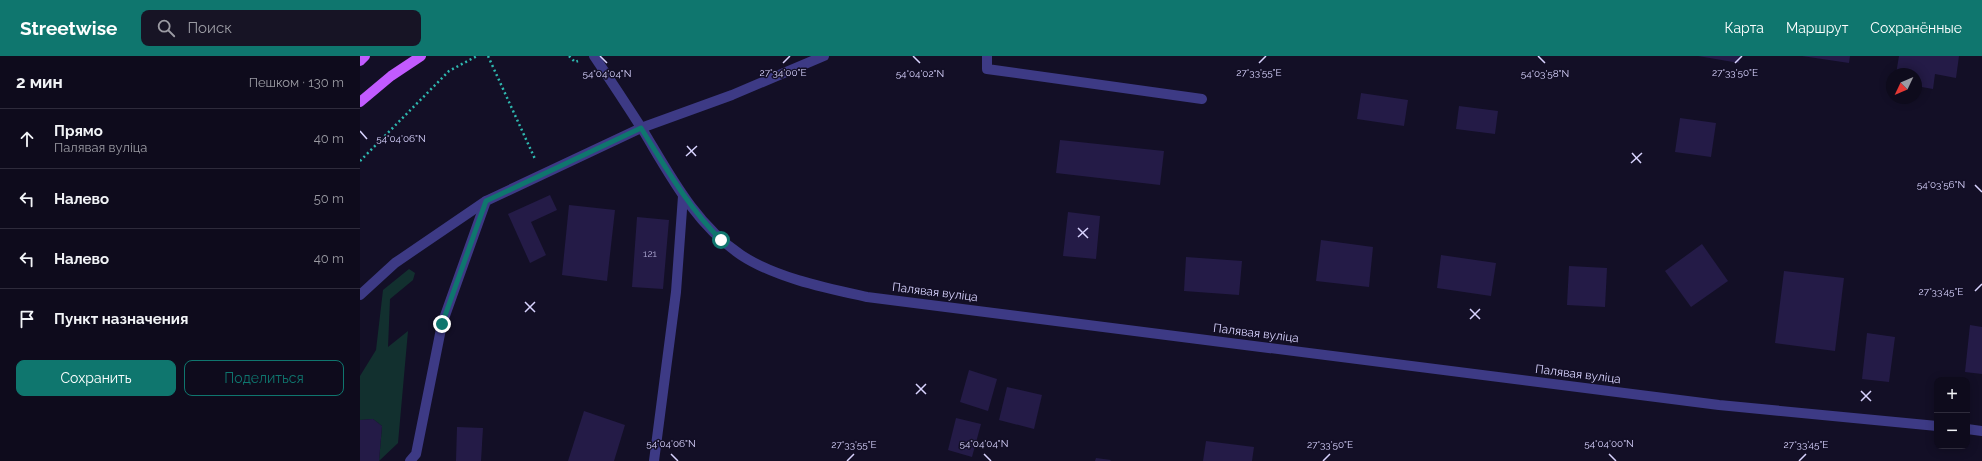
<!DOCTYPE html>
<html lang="ru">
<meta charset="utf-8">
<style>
body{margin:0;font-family:Raleway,sans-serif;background:#171425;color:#f1f3f6}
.controls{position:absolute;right:12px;bottom:12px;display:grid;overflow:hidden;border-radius:8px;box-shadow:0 2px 10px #0003}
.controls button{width:36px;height:36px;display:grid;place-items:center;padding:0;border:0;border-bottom:1px solid #2e2b3b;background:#0e0b1c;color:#f1f3f6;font:20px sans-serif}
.compass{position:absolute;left:1526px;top:12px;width:36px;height:36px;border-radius:50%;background:#0e0b1c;box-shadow:0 2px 10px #0003;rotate:226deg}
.stop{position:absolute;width:12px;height:12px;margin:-9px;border:3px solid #0f766e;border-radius:50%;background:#fff}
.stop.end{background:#0f766e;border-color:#fff;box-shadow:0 1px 4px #0008}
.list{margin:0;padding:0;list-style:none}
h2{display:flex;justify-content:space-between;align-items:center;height:52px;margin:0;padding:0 16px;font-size:17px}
h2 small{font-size:13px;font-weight:400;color:#9b9ba3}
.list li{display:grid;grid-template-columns:26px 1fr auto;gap:12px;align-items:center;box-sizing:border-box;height:60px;padding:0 16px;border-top:1px solid #2e2b3b}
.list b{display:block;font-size:15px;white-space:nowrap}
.list p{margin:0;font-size:13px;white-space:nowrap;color:#9b9ba3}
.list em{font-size:13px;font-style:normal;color:#9b9ba3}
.actions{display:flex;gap:8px;padding:12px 16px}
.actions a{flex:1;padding:9px 0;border:1px solid #0f766e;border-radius:8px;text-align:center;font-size:14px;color:#0f766e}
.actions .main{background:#0f766e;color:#fff}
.icon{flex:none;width:22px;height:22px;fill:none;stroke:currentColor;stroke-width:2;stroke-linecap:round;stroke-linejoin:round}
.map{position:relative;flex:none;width:1622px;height:405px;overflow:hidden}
header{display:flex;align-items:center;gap:24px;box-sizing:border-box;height:56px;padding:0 20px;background:#0f766e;color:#fff}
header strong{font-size:19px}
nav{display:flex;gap:22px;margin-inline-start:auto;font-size:14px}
.search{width:280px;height:36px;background:#171425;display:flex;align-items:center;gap:10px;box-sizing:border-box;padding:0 14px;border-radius:8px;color:#9b9ba3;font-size:15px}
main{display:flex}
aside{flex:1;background:#0e0b1c}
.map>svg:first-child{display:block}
.green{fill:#12302f}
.building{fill:#241b47}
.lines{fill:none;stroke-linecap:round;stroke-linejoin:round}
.path{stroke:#2fb8b0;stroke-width:2.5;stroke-dasharray:2 3;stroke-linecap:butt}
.minor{stroke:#3d3a85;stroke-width:10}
.major{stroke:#c25bff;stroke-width:10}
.route{stroke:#0f766e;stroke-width:5}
.ticks{fill:none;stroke:#d9d4ff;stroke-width:1.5}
.labels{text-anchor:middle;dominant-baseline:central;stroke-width:3;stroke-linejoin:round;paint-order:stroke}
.number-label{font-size:10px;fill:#aca6d1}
.street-label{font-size:12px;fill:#d9d4ff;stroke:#130f26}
.ticks-label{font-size:10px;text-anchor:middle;fill:#d9d4ff;stroke:#130f26;stroke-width:3;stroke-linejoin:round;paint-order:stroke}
</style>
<header>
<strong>Streetwise</strong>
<div class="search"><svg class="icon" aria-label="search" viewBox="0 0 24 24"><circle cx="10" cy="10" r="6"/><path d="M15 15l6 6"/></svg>Поиск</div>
<nav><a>Карта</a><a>Маршрут</a><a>Сохранённые</a></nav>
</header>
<main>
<aside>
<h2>2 мин<small>Пешком · 130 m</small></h2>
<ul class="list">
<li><svg class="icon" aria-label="ahead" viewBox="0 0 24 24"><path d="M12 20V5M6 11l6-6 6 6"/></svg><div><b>Прямо</b><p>Палявая вуліца</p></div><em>40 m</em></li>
<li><svg class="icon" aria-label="left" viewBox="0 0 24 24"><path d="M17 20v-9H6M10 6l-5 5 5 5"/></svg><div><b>Налево</b></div><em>50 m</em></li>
<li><svg class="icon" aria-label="left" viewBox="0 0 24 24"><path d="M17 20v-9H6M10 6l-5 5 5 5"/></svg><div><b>Налево</b></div><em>40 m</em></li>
<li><svg class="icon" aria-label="arrive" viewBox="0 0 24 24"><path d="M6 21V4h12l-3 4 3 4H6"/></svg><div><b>Пункт назначения</b></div></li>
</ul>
<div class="actions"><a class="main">Сохранить</a><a>Поделиться</a></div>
</aside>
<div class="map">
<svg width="1622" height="405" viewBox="0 0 1622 405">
<rect width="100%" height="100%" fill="#130f26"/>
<polygon class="green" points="49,213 55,217 53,224 30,243 28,291 48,275 38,387 19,405 22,370 13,363 0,364 0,320 16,294 23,234"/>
<g class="building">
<polygon points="1338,0 1380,0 1379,7"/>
<polygon points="1442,0 1490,0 1489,7"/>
<polygon points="1539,0 1599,0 1596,22 1575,18 1573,33 1556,30 1556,18 1536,18"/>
<polygon points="1001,37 1048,44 1044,70 997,63"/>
<polygon points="1099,50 1138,55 1135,78 1096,73"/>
<polygon points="1320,62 1356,67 1351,101 1315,96"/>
<polygon points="700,84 804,95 800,129 696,117"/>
<polygon points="190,139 197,154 171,166 186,199 170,207 148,158"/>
<polygon points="209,149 255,154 247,225 202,219"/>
<polygon points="708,156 740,160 736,203 703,200"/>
<polygon points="277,161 309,164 303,233 272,231"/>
<polygon points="961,184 1013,191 1009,231 956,225"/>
<polygon points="1342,188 1368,225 1331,251 1305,215"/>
<polygon points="1081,199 1136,207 1131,240 1077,232"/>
<polygon points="826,201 882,205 879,239 824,235"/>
<polygon points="1209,210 1247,212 1245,251 1207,249"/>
<polygon points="1424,215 1484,222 1475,295 1415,287"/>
<polygon points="1610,269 1622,271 1622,318 1605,316"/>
<polygon points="1507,277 1535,281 1529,326 1502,323"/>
<polygon points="609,314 637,323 628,355 600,346"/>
<polygon points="647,331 682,339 674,373 639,364"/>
<polygon points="224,355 265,369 254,405 208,405"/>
<polygon points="596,362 621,368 612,401 588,394"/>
<polygon points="13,363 22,370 19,405 0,405 0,364"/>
<polygon points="97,371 123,372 121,405 96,405"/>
<polygon points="846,385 894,391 892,405 843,405"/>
<polygon points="736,402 751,404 750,405 735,405"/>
</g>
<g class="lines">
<g class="path">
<polyline points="128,0 175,103"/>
<polyline points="209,0 215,6 218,5"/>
<polyline points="0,105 89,15 117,0"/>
</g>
<g class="minor">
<path d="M234 0C251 25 268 51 284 76 311 121 336 169 381 199 416 222 466 232 507 241L1359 349 1577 370"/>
<polyline points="627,0 627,13 842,43"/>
<polyline points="0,239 35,207 126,145 281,72 372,39 464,0"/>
<polyline points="1607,373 1622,375"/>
<polyline points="50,405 56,398 82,268 126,145"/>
<polyline points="294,405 316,236 323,140"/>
</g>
<g class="major">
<polyline points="0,5 5,0"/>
<polyline points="0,46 31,20 61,0"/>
</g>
</g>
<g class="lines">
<path class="route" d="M82 268 126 145 281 72C306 112 328 151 361 184"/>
</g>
<path class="ticks" d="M240 0 247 7M553 0 560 7M1178 0 1185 7M423 7 430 0M899 7 906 0M1375 7 1382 0M0 75 7 83M327 90 336 100M1272 97 1281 107M326 100 337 90M1271 107 1282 97M1615 129 1622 136M718 172 728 182M718 181 728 172M1615 235 1622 228M165 246 175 256M1110 253 1120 263M165 256 175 246M1110 263 1120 253M556 328 566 338M1501 335 1511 345M556 338 566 328M1501 345 1511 335M311 398 318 405M624 398 631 405M1249 398 1256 405M487 405 494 398M963 405 970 398M1439 405 1446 398"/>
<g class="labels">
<g class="number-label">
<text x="290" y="197">121</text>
</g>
<g class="street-label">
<text transform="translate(575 236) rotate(7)">Палявая вуліца</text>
<text transform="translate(896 277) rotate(7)">Палявая вуліца</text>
<text transform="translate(1218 318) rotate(7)">Палявая вуліца</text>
</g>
</g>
<g class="ticks-label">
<text x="423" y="20">27°34'00"E</text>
<text x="899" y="20">27°33'55"E</text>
<text x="1375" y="20">27°33'50"E</text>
<text x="247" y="21">54°04'04"N</text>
<text x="560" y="21">54°04'02"N</text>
<text x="1185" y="21">54°03'58"N</text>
<text x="41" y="86">54°04'06"N</text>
<text x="1581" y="132">54°03'56"N</text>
<text x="1581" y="239">27°33'45"E</text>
<text x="311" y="391">54°04'06"N</text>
<text x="624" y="391">54°04'04"N</text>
<text x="1249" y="391">54°04'00"N</text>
<text x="494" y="392">27°33'55"E</text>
<text x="970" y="392">27°33'50"E</text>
<text x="1446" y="392">27°33'45"E</text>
</g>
</svg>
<div class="controls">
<button>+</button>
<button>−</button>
</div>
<svg class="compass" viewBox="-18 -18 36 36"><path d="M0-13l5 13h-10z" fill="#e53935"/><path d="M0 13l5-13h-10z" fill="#9b9ba3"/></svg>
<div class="stop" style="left:361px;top:184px"></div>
<div class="stop end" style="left:82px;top:268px"></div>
</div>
</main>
